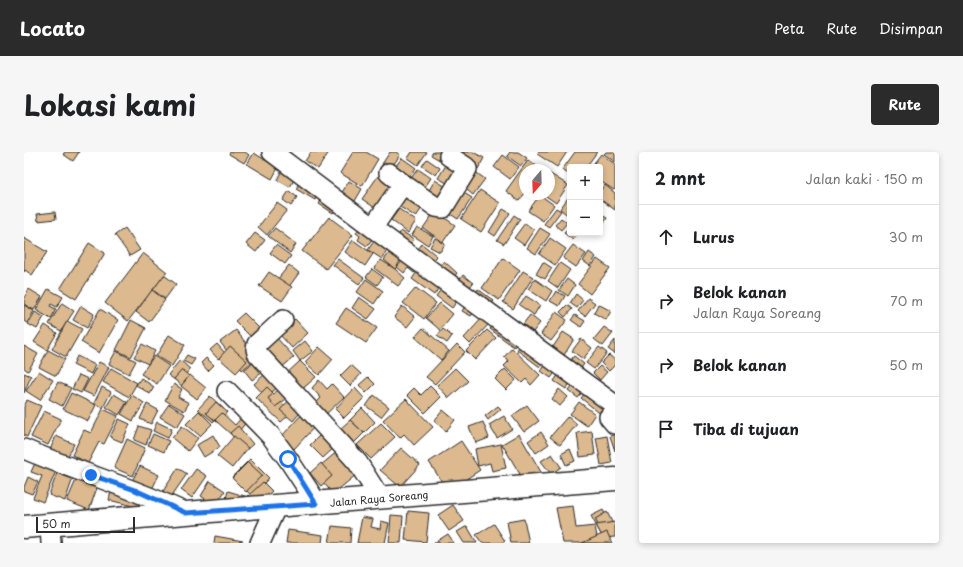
<!DOCTYPE html>
<html lang="id">
<meta charset="utf-8">
<style>
body{margin:0;font-family:"Playpen Sans",sans-serif;background:#f6f6f6;color:#202124}
.controls{position:absolute;right:12px;top:12px;display:grid;overflow:hidden;border-radius:4px;box-shadow:0 2px 6px #0003}
.controls button{width:36px;height:36px;display:grid;place-items:center;padding:0;border:0;border-bottom:1px solid #e0e0e0;background:#fff;color:#202124;font:20px sans-serif}
.compass{position:absolute;left:495px;top:12px;width:36px;height:36px;border-radius:50%;background:#fff;box-shadow:0 2px 6px #0003;rotate:199deg}
.scale{position:absolute;left:12px;bottom:10px;width:99px;box-sizing:border-box;padding-left:4px;border:2px solid #2b2b2b;border-top:0;font-size:11px;line-height:14px;white-space:nowrap;color:#2b2b2b;-webkit-text-stroke:3px #fff;paint-order:stroke}
.stop{position:absolute;width:12px;height:12px;margin:-9px;border:3px solid #1a73e8;border-radius:50%;background:#fff}
.stop.end{background:#1a73e8;border-color:#fff;box-shadow:0 1px 4px #0008}
.list{margin:0;padding:0;list-style:none}
h2{display:flex;justify-content:space-between;align-items:center;height:52px;margin:0;padding:0 16px;font-size:17px}
h2 small{font-size:13px;font-weight:400;color:#757577}
.list li{display:grid;grid-template-columns:26px 1fr auto;gap:12px;align-items:center;box-sizing:border-box;height:64px;padding:0 16px;border-top:1px solid #e0e0e0}
.list b{display:block;font-size:15px;white-space:nowrap}
.list p{margin:0;font-size:13px;white-space:nowrap;color:#757577}
.list em{font-size:13px;font-style:normal;color:#757577}
.icon{flex:none;width:22px;height:22px;fill:none;stroke:currentColor;stroke-width:2;stroke-linecap:round;stroke-linejoin:round}
.map{position:relative;flex:none;width:591px;height:391px;overflow:hidden;border-radius:4px}
header{display:flex;align-items:center;gap:24px;box-sizing:border-box;height:56px;padding:0 20px;background:#2b2b2b;color:#fff}
header strong{font-size:19px}
nav{display:flex;gap:22px;margin-inline-start:auto;font-size:14px}
.intro{display:flex;align-items:center;justify-content:space-between;box-sizing:border-box;height:96px;padding:0 24px}
h1{margin:0;font-size:28px}
.button{padding:10px 18px;border-radius:4px;background:#2b2b2b;color:#fff;font-size:14px;font-weight:700}
main{display:flex;gap:24px;padding:0 24px}
aside{flex:1;background:#fff;border-radius:4px;box-shadow:0 2px 6px #0003}
.map>svg:first-child{display:block}
.building{fill:#dcb98e;stroke:#2b2b2b}
.lines{fill:none;stroke-linecap:round;stroke-linejoin:round}
.minor-casing{stroke:#2b2b2b;stroke-width:22}
.major-casing{stroke:#2b2b2b;stroke-width:25}
.minor{stroke:#fff;stroke-width:19}
.major{stroke:#fff;stroke-width:22}
.route{stroke:#1a73e8;stroke-width:5}
.labels{text-anchor:middle;dominant-baseline:central;stroke-width:3;stroke-linejoin:round;paint-order:stroke}
.street-label{font-size:10px;fill:#2b2b2b;stroke:#fff}
</style>
<header>
<strong>Locato</strong>
<nav><a>Peta</a><a>Rute</a><a>Disimpan</a></nav>
</header>
<div class="intro"><h1>Lokasi kami</h1><a class="button">Rute</a></div>
<main>
<div class="map">
<svg width="591" height="391" viewBox="0 0 591 391">
<rect width="100%" height="100%" fill="#fff"/>
<filter id="ink" filterUnits="userSpaceOnUse"><feTurbulence type="fractalNoise" baseFrequency=".025" numOctaves="2"/><feDisplacementMap in="SourceGraphic" scale="8" xChannelSelector="R" yChannelSelector="G"/><feConvolveMatrix kernelMatrix="1 2 1 2 8 2 1 2 1" color-interpolation-filters="sRGB"/></filter>
<g filter="url(#ink)">
<g class="building">
<polygon points="41,0 55,0 49,9 39,2"/>
<polygon points="206,0 221,0 225,3 220,11 205,2"/>
<polygon points="287,0 305,0 294,17 281,9"/>
<polygon points="329,0 342,0 354,7 338,34 316,21"/>
<polygon points="366,0 372,0 376,3 366,18 358,12"/>
<polygon points="388,0 403,0 394,13 384,6"/>
<polygon points="409,0 425,0 419,10 407,3"/>
<polygon points="432,0 449,0 460,6 454,17 430,4"/>
<polygon points="486,0 494,0 503,6 497,14 483,4"/>
<polygon points="515,0 543,0 533,15 513,2"/>
<polygon points="551,0 573,0 562,15 546,15 546,23 538,18"/>
<polygon points="582,0 591,0 591,10 580,2"/>
<polygon points="230,1 254,16 248,27 223,12"/>
<polygon points="577,2 591,12 591,37 590,38 576,29 576,15 567,15"/>
<polygon points="479,3 495,15 486,27 470,15"/>
<polygon points="378,6 392,16 381,30 367,20"/>
<polygon points="403,7 416,16 412,23 398,14"/>
<polygon points="504,8 518,18 501,18 501,41 495,49 482,39"/>
<polygon points="424,10 437,18 428,34 414,26"/>
<polygon points="394,17 407,26 397,41 383,31"/>
<polygon points="258,18 271,26 266,35 253,28"/>
<polygon points="450,19 461,27 449,43 438,34"/>
<polygon points="525,21 544,33 532,51 519,42 525,42"/>
<polygon points="354,24 372,37 357,60 338,47"/>
<polygon points="411,28 427,38 416,54 401,45"/>
<polygon points="276,29 295,41 291,48 272,37"/>
<polygon points="325,29 338,37 331,49 317,42"/>
<polygon points="581,33 591,41 591,58 576,47 576,39"/>
<polygon points="434,37 448,46 434,67 420,58"/>
<polygon points="456,38 476,51 457,80 437,67"/>
<polygon points="265,39 273,45 267,54 259,48"/>
<polygon points="382,39 401,51 392,65 373,53"/>
<polygon points="516,43 530,53 519,69 504,59"/>
<polygon points="546,43 546,65 536,57"/>
<polygon points="300,45 314,54 309,61 295,52"/>
<polygon points="253,51 263,58 243,83 234,75"/>
<polygon points="532,56 537,59 525,75 520,72"/>
<polygon points="375,57 392,69 384,81 367,68"/>
<polygon points="479,57 486,61 471,84 465,80"/>
<polygon points="411,59 431,73 419,90 399,76"/>
<polygon points="31,60 32,67 14,69 13,62"/>
<polygon points="576,62 583,66 576,77"/>
<polygon points="490,63 496,67 480,92 473,88"/>
<polygon points="305,65 329,83 302,117 278,99"/>
<polygon points="537,66 543,71 537,78 531,73"/>
<polygon points="501,71 510,78 500,93 490,86"/>
<polygon points="337,74 351,83 343,94 334,88 336,84 332,81"/>
<polygon points="546,74 546,81 554,81 549,88 540,81"/>
<polygon points="393,75 409,84 404,93 388,83"/>
<polygon points="101,76 116,98 106,104 91,83"/>
<polygon points="251,76 272,92 266,101 244,84"/>
<polygon points="516,76 526,82 512,102 503,96"/>
<polygon points="377,79 390,87 384,97 371,89"/>
<polygon points="231,81 241,88 232,100 222,92"/>
<polygon points="0,86 23,100 8,123 1,118 0,120"/>
<polygon points="352,86 366,94 358,107 344,98"/>
<polygon points="411,86 421,92 416,100 406,95"/>
<polygon points="526,86 542,97 531,113 515,102"/>
<polygon points="329,88 349,102 341,114 321,100"/>
<polygon points="65,91 81,101 52,147 36,137"/>
<polygon points="398,92 413,104 407,113 391,101"/>
<polygon points="252,93 267,104 261,112 246,101"/>
<polygon points="549,93 562,102 552,115 539,106"/>
<polygon points="368,97 379,105 371,117 360,108"/>
<polygon points="565,100 572,105 566,114 559,109"/>
<polygon points="119,101 143,120 104,169 81,151"/>
<polygon points="381,106 394,116 390,121 384,116 380,121 373,115"/>
<polygon points="479,106 496,118 475,148 458,136"/>
<polygon points="314,107 340,126 335,132 309,113"/>
<polygon points="573,107 586,116 566,142 554,132"/>
<polygon points="357,108 371,117 381,126 374,134 350,116"/>
<polygon points="420,109 433,121 427,129 413,117"/>
<polygon points="519,110 528,116 521,127 512,122"/>
<polygon points="536,111 546,118 534,136 524,129"/>
<polygon points="265,113 275,121 264,136 253,128"/>
<polygon points="348,117 359,125 353,133 342,125"/>
<polygon points="395,117 417,133 410,143 388,127"/>
<polygon points="499,119 509,125 489,157 479,150"/>
<polygon points="245,120 268,135 258,149 235,134"/>
<polygon points="140,123 152,132 141,147 129,138"/>
<polygon points="439,123 449,131 442,140 432,132"/>
<polygon points="342,127 359,139 350,152 333,140"/>
<polygon points="511,127 528,139 522,149 504,137"/>
<polygon points="543,127 551,133 544,144 535,138"/>
<polygon points="419,135 435,146 428,156 412,144"/>
<polygon points="392,136 412,151 400,167 379,151"/>
<polygon points="5,137 18,145 10,158 0,152 0,146"/>
<polygon points="24,137 39,145 33,155 27,152 26,154 32,157 27,167 12,158"/>
<polygon points="454,137 470,149 464,157 448,145"/>
<polygon points="128,138 141,148 125,170 112,160"/>
<polygon points="532,139 541,144 535,154 526,149"/>
<polygon points="552,142 559,148 553,156 546,151"/>
<polygon points="502,144 516,153 510,163 495,153"/>
<polygon points="335,145 352,157 344,167 328,156"/>
<polygon points="564,146 571,151 561,164 554,159"/>
<polygon points="444,150 453,156 447,164 438,159"/>
<polygon points="38,151 50,159 37,179 25,172"/>
<polygon points="416,151 429,162 416,178 402,166"/>
<polygon points="574,152 587,159 582,168 570,161"/>
<polygon points="0,153 10,159 3,171 0,169"/>
<polygon points="543,153 548,157 541,165 536,160"/>
<polygon points="57,154 70,162 63,176 49,168"/>
<polygon points="378,154 391,165 383,175 370,165"/>
<polygon points="322,156 353,176 342,191 312,171"/>
<polygon points="76,157 94,168 75,201 57,190"/>
<polygon points="11,160 20,165 13,177 4,172"/>
<polygon points="532,160 543,168 527,189 517,182"/>
<polygon points="220,161 239,180 230,188 211,169"/>
<polygon points="506,163 516,171 509,180 499,172"/>
<polygon points="551,163 561,169 557,175 547,168"/>
<polygon points="458,166 465,172 446,192 440,186"/>
<polygon points="271,167 284,181 268,196 255,182"/>
<polygon points="107,168 122,176 107,205 92,198"/>
<polygon points="43,169 58,177 42,205 28,197"/>
<polygon points="472,169 496,187 490,195 466,177"/>
<polygon points="21,173 33,181 23,198 10,190"/>
<polygon points="580,175 589,181 579,194 570,187"/>
<polygon points="399,176 425,199 417,208 391,185"/>
<polygon points="419,177 428,184 423,191 413,184"/>
<polygon points="212,178 233,206 218,218 196,190"/>
<polygon points="463,178 472,186 451,208 442,199"/>
<polygon points="539,180 550,187 537,208 525,201"/>
<polygon points="145,183 161,193 148,214 132,204"/>
<polygon points="251,184 270,205 256,217 238,195"/>
<polygon points="557,187 568,196 559,207 548,199"/>
<polygon points="591,188 591,202 584,197"/>
<polygon points="281,189 289,199 276,209 269,199"/>
<polygon points="499,190 522,208 516,215 493,198"/>
<polygon points="118,192 131,199 124,212 110,205"/>
<polygon points="193,192 201,201 194,207 186,198"/>
<polygon points="433,192 441,200 411,232 402,225"/>
<polygon points="0,194 14,202 4,219 0,216"/>
<polygon points="206,194 223,209 212,221 195,206"/>
<polygon points="295,195 309,207 295,223 281,210"/>
<polygon points="575,195 583,201 570,217 562,211"/>
<polygon points="488,196 516,223 507,233 502,227 498,231 480,214 485,209 480,205"/>
<polygon points="24,198 41,207 32,224 15,215"/>
<polygon points="92,199 112,209 105,222 85,212"/>
<polygon points="163,203 171,207 167,213 159,209"/>
<polygon points="585,203 591,208 591,213 585,219 577,211"/>
<polygon points="53,204 71,213 67,222 49,213"/>
<polygon points="130,204 145,214 133,232 117,222"/>
<polygon points="550,204 560,212 555,219 544,211"/>
<polygon points="182,206 190,213 184,219 177,211"/>
<polygon points="235,206 243,217 228,228 220,218"/>
<polygon points="156,208 166,217 155,231 144,223"/>
<polygon points="276,209 292,225 275,240 260,224"/>
<polygon points="75,210 85,215 70,244 59,239"/>
<polygon points="523,211 533,218 527,226 517,219"/>
<polygon points="327,213 337,222 326,234 316,224"/>
<polygon points="576,214 583,220 576,228 569,221"/>
<polygon points="87,216 113,231 105,245 79,230"/>
<polygon points="431,216 444,229 425,246 413,233"/>
<polygon points="481,217 492,228 482,238 471,227"/>
<polygon points="158,218 177,234 168,243 150,227"/>
<polygon points="15,219 29,228 16,248 2,239"/>
<polygon points="537,219 549,227 542,237 530,229"/>
<polygon points="243,220 255,234 242,245 230,232"/>
<polygon points="0,221 7,224 0,241"/>
<polygon points="55,223 64,227 57,241 48,237"/>
<polygon points="166,223 182,236 173,247 157,234"/>
<polygon points="344,225 351,232 342,241 335,233"/>
<polygon points="117,226 130,235 126,242 112,233"/>
<polygon points="295,228 303,237 308,232 320,245 298,266 288,255 297,246 288,236"/>
<polygon points="34,230 47,236 38,254 25,247"/>
<polygon points="551,231 560,238 554,246 545,239"/>
<polygon points="150,232 158,237 154,245 165,251 160,259 141,248"/>
<polygon points="406,234 417,245 401,261 383,243 390,236 397,243"/>
<polygon points="78,235 87,240 79,256 70,251"/>
<polygon points="243,235 268,260 257,270 232,246"/>
<polygon points="258,235 265,245 251,255 244,246"/>
<polygon points="331,236 340,246 320,266 311,257"/>
<polygon points="535,237 544,245 536,254 528,247"/>
<polygon points="563,239 585,258 579,264 557,246"/>
<polygon points="47,241 72,253 64,269 39,257"/>
<polygon points="90,242 103,250 95,263 82,255"/>
<polygon points="108,243 120,251 109,269 97,262"/>
<polygon points="350,243 365,255 357,265 342,254"/>
<polygon points="186,244 200,257 189,270 174,257"/>
<polygon points="268,245 280,256 269,269 256,258"/>
<polygon points="382,247 409,275 390,293 380,282 376,286 359,268"/>
<polygon points="3,248 17,254 3,285 0,283 0,255"/>
<polygon points="192,250 203,260 194,271 182,261"/>
<polygon points="555,250 571,262 563,274 546,262"/>
<polygon points="123,252 134,258 127,272 116,267"/>
<polygon points="145,252 161,262 153,275 136,265"/>
<polygon points="503,253 515,269 500,280 488,264"/>
<polygon points="474,254 477,257 464,268 461,264"/>
<polygon points="338,256 351,270 340,281 326,268"/>
<polygon points="79,257 94,264 80,292 75,290 64,311 48,303 60,278 67,281"/>
<polygon points="419,258 431,268 422,279 410,269"/>
<polygon points="20,259 37,267 24,293 7,285"/>
<polygon points="175,259 188,272 176,284 162,272"/>
<polygon points="198,261 211,273 220,263 225,267 210,285 191,268"/>
<polygon points="279,261 293,272 270,297 257,285"/>
<polygon points="480,264 488,277 473,286 465,273"/>
<polygon points="544,264 553,272 536,293 526,285"/>
<polygon points="95,267 106,272 98,290 86,285"/>
<polygon points="326,268 340,281 329,292 315,278"/>
<polygon points="133,270 148,277 144,286 129,279"/>
<polygon points="459,270 465,286 452,291 445,275"/>
<polygon points="357,271 371,285 347,307 333,293"/>
<polygon points="115,274 127,278 122,293 110,288"/>
<polygon points="158,274 174,286 164,299 148,286"/>
<polygon points="214,274 229,292 221,299 206,281"/>
<polygon points="568,279 571,303 556,305 553,281"/>
<polygon points="299,280 312,294 299,306 286,293"/>
<polygon points="517,280 525,292 512,301 504,289"/>
<polygon points="129,282 145,289 140,300 124,293"/>
<polygon points="495,282 517,320 500,329 478,292"/>
<polygon points="591,282 591,299 586,284"/>
<polygon points="189,283 196,295 180,305 173,293"/>
<polygon points="32,284 50,292 43,306 26,298"/>
<polygon points="210,284 224,296 208,316 193,304"/>
<polygon points="583,284 588,311 577,313 572,286"/>
<polygon points="103,287 121,296 109,324 90,316"/>
<polygon points="437,289 456,318 424,339 405,310"/>
<polygon points="477,292 482,316 468,319 466,311 454,314 451,297"/>
<polygon points="377,296 396,313 376,335 356,318"/>
<polygon points="546,297 551,309 542,313 537,302"/>
<polygon points="315,298 333,322 309,342 290,319"/>
<polygon points="528,302 537,315 527,322 517,309"/>
<polygon points="226,307 245,326 228,344 208,325"/>
<polygon points="224,310 238,323 222,340 208,326"/>
<polygon points="11,311 32,319 19,350 9,346 18,324 7,320"/>
<polygon points="297,311 308,324 297,334 286,321"/>
<polygon points="116,314 135,323 127,339 108,329"/>
<polygon points="154,316 163,322 144,349 136,344"/>
<polygon points="172,317 183,324 168,346 157,338"/>
<polygon points="33,321 49,326 41,349 25,343"/>
<polygon points="4,325 14,330 8,342 0,339 0,335"/>
<polygon points="52,328 73,336 65,358 43,349"/>
<polygon points="186,329 201,339 191,354 177,344"/>
<polygon points="239,330 248,339 233,353 224,344"/>
<polygon points="87,339 131,350 129,359 85,348"/>
<polygon points="204,339 224,345 220,356 201,350"/>
<polygon points="429,353 440,369 425,379 414,363"/>
<polygon points="549,354 552,376 571,374 574,391 539,391 532,356"/>
<polygon points="579,358 591,380 579,386 567,364"/>
<polygon points="384,359 405,361 402,390 381,388"/>
<polygon points="583,360 591,376 579,382 571,367"/>
<polygon points="367,363 379,364 377,391 365,391"/>
<polygon points="338,365 349,367 347,375 356,377 357,369 365,371 361,391 333,391"/>
<polygon points="500,367 505,391 487,391 483,370"/>
<polygon points="591,370 591,385 579,386 572,373"/>
<polygon points="470,372 481,389 478,391 458,391 452,383"/>
<polygon points="308,374 327,376 326,391 305,391"/>
<polygon points="443,374 453,391 440,391 433,380"/>
<polygon points="264,378 299,383 298,391 262,391"/>
<polygon points="583,380 588,391 558,391"/>
<polygon points="424,382 430,391 410,391"/>
<polygon points="191,384 219,389 218,391 190,391"/>
</g>
<g class="lines">
<defs>
<g id="minor">
<polyline points="248,0 361,85 591,253"/>
<polyline points="365,21 379,32"/>
<polyline points="349,75 379,32 412,55 419,56 443,17 442,15 425,4 427,0"/>
<polyline points="259,168 233,192 232,197 233,201 318,293 334,311 356,346"/>
<polyline points="203,239 247,284 264,307 293,351"/>
<polyline points="591,260 585,265 591,272"/>
<path d="M0 297C54 320 110 336 162 361"/>
<polyline points="26,373 27,391"/>
<polyline points="236,391 252,355"/>
</g>
<polyline id="major" points="0,375 162,361 591,327"/>
</defs>
<use href="#minor" class="minor-casing"/>
<use href="#major" class="major-casing"/>
<use href="#minor" class="minor"/>
<use href="#major" class="major"/>
</g>
</g>
<g class="lines" filter="url(#ink)">
<polyline class="route" points="67,323 111,338 162,361 292,352 264,307"/>
</g>
<g class="labels">
<g class="street-label">
<text transform="translate(355 346) rotate(-5)">Jalan Raya Soreang</text>
</g>
</g>
</svg>
<div class="controls">
<button>+</button>
<button>−</button>
</div>
<svg class="compass" viewBox="-18 -18 36 36"><path d="M0-13l5 13h-10z" fill="#e53935"/><path d="M0 13l5-13h-10z" fill="#757577"/></svg>
<div class="scale">50 m</div>
<div class="stop" style="left:264px;top:307px"></div>
<div class="stop end" style="left:67px;top:323px"></div>
</div>
<aside>
<h2>2 mnt<small>Jalan kaki · 150 m</small></h2>
<ul class="list">
<li><svg class="icon" aria-label="ahead" viewBox="0 0 24 24"><path d="M12 20V5M6 11l6-6 6 6"/></svg><div><b>Lurus</b></div><em>30 m</em></li>
<li><svg class="icon" aria-label="right" viewBox="0 0 24 24"><path d="M7 20v-9h11M14 6l5 5-5 5"/></svg><div><b>Belok kanan</b><p>Jalan Raya Soreang</p></div><em>70 m</em></li>
<li><svg class="icon" aria-label="right" viewBox="0 0 24 24"><path d="M7 20v-9h11M14 6l5 5-5 5"/></svg><div><b>Belok kanan</b></div><em>50 m</em></li>
<li><svg class="icon" aria-label="arrive" viewBox="0 0 24 24"><path d="M6 21V4h12l-3 4 3 4H6"/></svg><div><b>Tiba di tujuan</b></div></li>
</ul>
</aside>
</main>
